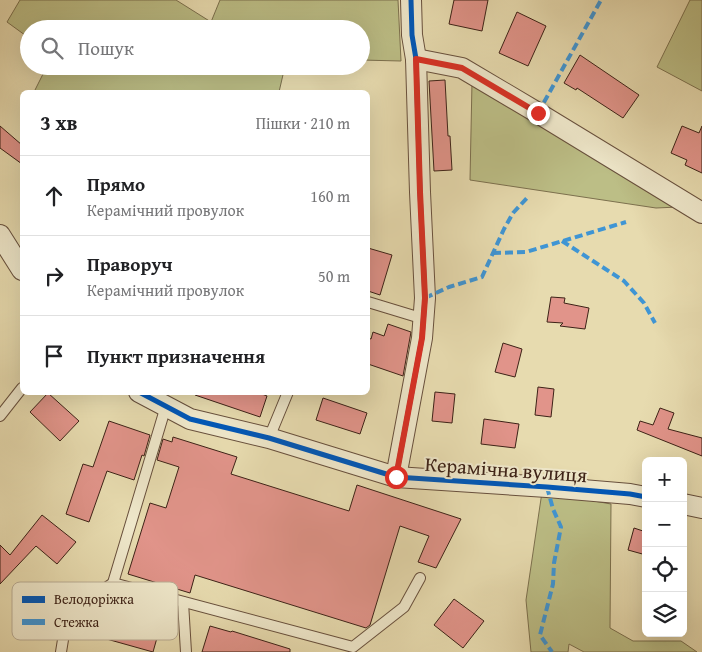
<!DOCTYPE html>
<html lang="uk">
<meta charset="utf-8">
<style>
body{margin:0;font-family:"Gentium Book Plus",serif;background:#f2f2f2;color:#202124}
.controls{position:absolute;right:15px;bottom:15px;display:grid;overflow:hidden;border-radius:8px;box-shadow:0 5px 20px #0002}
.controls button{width:45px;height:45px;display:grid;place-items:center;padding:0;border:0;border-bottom:1px solid #e0e0e0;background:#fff;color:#202124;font:25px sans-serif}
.stop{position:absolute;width:15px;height:15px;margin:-11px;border:4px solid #d93025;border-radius:50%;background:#fff}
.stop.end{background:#d93025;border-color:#fff;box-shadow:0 1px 5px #0008}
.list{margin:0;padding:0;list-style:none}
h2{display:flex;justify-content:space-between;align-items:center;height:65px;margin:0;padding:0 20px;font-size:21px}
h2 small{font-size:16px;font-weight:400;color:#757577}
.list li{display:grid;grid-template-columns:32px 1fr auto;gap:15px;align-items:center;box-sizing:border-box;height:80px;padding:0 20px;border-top:1px solid #e0e0e0}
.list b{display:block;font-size:19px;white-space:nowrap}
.list p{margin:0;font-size:16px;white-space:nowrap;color:#757577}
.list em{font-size:16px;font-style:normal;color:#757577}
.icon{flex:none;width:28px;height:28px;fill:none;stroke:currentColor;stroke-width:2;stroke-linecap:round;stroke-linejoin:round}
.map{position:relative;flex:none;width:702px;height:652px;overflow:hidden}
.search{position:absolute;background:#fff;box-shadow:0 5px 20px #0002;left:20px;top:20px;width:350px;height:55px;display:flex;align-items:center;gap:12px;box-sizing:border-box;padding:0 18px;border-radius:28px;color:#757577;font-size:19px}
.panel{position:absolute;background:#fff;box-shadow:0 5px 20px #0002;left:20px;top:90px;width:350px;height:305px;border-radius:8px}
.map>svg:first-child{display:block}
.green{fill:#bcbe86;stroke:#7c704e}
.building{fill:#e1948a;stroke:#3d2217}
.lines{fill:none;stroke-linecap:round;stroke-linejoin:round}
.lane-casing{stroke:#68503d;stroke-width:12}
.street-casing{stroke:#68503d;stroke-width:22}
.lane{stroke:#efe8cb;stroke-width:10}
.street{stroke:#efe8cb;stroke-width:20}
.quiet{stroke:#3f95d4;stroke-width:4;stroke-dasharray:8 4;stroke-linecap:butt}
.cycleway-casing{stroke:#efe8cb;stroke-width:8}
.cycleway{stroke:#0057b8;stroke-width:5}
.route{stroke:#d93025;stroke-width:6}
.labels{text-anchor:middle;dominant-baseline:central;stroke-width:4;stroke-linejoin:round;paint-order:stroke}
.street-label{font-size:20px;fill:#3d2217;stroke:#efe8cb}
.key{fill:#efe8cb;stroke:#baad95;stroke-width:1}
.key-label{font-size:14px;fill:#3d2217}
</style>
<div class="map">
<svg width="702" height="652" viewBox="0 0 702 652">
<rect width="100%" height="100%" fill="#e7dbaf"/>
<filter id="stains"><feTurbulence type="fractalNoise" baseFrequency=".004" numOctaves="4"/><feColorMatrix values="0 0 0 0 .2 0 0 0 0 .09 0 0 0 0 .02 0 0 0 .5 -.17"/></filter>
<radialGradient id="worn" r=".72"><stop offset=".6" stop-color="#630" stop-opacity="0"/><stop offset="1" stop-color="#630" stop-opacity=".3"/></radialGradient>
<g class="green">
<polygon points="20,0 176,0 211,22 220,0 398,0 401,61 361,60 361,29 29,29 29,38 7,22"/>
<polygon points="690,0 702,0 702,91 657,67"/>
<polygon points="47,66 285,66 279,92 34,92"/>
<polygon points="472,82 678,207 656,208 470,180"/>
<polygon points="542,492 611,504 610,628 633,641 681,641 697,652 584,652 569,644 568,652 531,652 526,600"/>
</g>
<g class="building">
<polygon points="454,0 488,0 482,31 449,24"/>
<polygon points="517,12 546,26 528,66 499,53"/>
<polygon points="580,55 639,95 623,118 577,88 576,90 564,83"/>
<polygon points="445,80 448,136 450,136 452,170 434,171 429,81"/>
<polygon points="0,126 22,145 22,164 0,148"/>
<polygon points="682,126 699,133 702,126 702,173 685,165 687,160 671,153"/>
<polygon points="368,248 392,255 380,295 368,291"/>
<polygon points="551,297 565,298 564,303 589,308 585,329 560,326 563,323 547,322"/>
<polygon points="388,324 411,332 403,376 368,364 368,338 371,339 373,332 384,336"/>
<polygon points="503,343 522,349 515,377 495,372"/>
<polygon points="538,387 554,389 551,417 535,415"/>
<polygon points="196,392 257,392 267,396 260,417 195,395"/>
<polygon points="435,392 455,394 452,423 432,421"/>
<polygon points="48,393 79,421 60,441 30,412"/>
<polygon points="323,398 367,413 360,434 316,420"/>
<polygon points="660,408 674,413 668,429 702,438 702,456 637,430 640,421 653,425"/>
<polygon points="484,419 519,424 515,448 481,444"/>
<polygon points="109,421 150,435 144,456 142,455 134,480 107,471 89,522 66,514 83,464 93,467"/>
<polygon points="173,437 237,457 231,474 349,511 357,485 461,519 436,568 418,562 429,536 400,526 370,625 366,628 195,575 190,593 128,574 150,503 166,508 179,467 157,460 163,439 172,442"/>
<polygon points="42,515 76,542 57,564 36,546 0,584 0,545 10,555"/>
<polygon points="634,528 646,532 646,555 628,550"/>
<polygon points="114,598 164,613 153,652 103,638"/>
<polygon points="454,599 484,621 463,648 434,625"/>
<polygon points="210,626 231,632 232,631 290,649 290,652 202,652"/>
</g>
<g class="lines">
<defs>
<g id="lane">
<polyline points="368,302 424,319"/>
<polyline points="0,416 22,388"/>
<polyline points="269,438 288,392"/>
<polyline points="113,583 353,647 404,607 420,578"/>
<polyline points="183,602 186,652"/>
<polyline points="61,652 67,615 113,583 166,406"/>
</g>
<g id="street">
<polyline points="416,59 462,68 538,113 702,213"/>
<polyline points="0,235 22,270"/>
<polyline points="139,392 190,419 269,438 396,477 547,487 630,494 646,497"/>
<polyline points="396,477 422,338 425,298 420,192 416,59 412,35 411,0"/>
<polyline points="683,504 702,508"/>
</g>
</defs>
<use href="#lane" class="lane-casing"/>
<use href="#street" class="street-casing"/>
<use href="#lane" class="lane"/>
<use href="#street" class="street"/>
<g class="quiet">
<polyline points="538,113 601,0"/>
<polyline points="562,241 624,281 644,303 655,323"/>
<polyline points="493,253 526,252 626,222"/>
<polyline points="425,298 449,287 482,277 504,229 513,213 527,198"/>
<polyline points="547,487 553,509 561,527 554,563 553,584 540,635 552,652"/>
</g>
<defs>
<g id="cycleway">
<polyline points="139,392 190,419 269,438 396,477 547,487 630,494 646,497"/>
<polyline points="396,477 422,338 425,298 420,192 416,59 412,35 411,0"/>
</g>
</defs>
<use href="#cycleway" class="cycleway-casing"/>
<use href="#cycleway" class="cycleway"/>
</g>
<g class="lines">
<polyline class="route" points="396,477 422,338 425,298 420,192 416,59 462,68 538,113"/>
</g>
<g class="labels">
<g class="street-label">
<text transform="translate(506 469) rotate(4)">Керамічна вулиця</text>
</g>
</g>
<rect x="12" y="582" width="166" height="58" rx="8" class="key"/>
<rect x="22" y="596" width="23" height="7" fill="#0057b8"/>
<rect x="22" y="619" width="23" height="6" fill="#3f95d4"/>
<g class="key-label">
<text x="54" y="604">Велодоріжка</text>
<text x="54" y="627">Стежка</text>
</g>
<rect width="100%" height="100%" filter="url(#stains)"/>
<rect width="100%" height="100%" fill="url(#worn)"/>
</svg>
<div class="controls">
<button>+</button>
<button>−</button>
<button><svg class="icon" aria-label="locate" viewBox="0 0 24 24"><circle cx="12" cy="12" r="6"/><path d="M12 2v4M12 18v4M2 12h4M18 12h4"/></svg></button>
<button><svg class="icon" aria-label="layers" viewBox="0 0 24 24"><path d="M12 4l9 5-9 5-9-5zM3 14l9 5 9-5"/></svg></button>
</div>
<div class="stop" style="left:396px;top:477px"></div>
<div class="stop end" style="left:538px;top:113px"></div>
<div class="search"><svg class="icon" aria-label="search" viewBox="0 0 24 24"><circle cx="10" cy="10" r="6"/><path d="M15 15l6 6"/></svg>Пошук</div>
<section class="panel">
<h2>3 хв<small>Пішки · 210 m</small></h2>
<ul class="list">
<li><svg class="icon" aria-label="ahead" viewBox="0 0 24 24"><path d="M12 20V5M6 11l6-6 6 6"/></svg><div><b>Прямо</b><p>Керамічний провулок</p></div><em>160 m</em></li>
<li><svg class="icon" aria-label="right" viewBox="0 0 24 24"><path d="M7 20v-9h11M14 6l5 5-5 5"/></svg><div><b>Праворуч</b><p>Керамічний провулок</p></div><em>50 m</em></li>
<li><svg class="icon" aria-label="arrive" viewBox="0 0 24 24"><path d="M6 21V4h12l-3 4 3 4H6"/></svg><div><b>Пункт призначення</b></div></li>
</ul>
</section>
</div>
